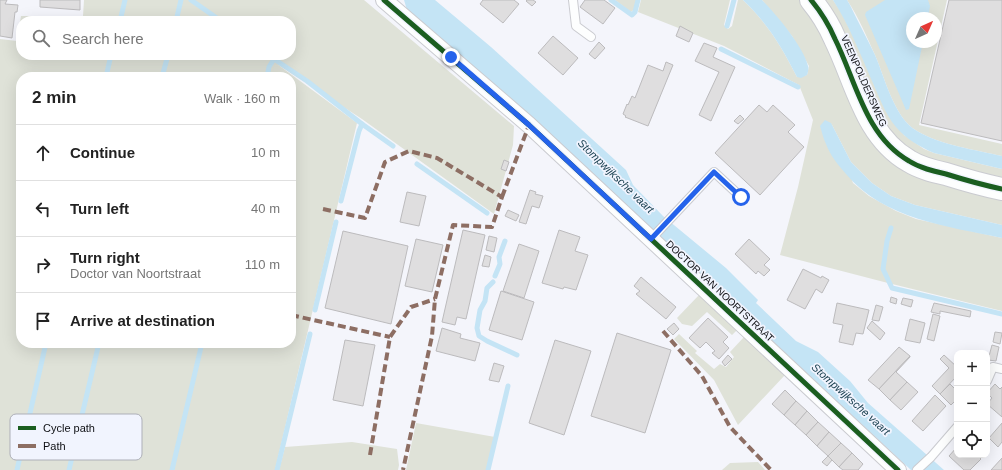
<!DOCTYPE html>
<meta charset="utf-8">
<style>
body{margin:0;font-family:Helvetica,sans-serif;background:#f2f2f2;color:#222}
.controls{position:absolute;right:12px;bottom:12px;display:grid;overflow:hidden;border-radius:8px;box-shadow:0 4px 16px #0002}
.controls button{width:36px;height:36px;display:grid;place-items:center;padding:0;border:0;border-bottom:1px solid #e0e0e0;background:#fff;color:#222;font:20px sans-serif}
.compass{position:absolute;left:906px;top:12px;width:36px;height:36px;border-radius:50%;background:#fff;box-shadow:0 4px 16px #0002;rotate:45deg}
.stop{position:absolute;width:12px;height:12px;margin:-9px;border:3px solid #2563eb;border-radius:50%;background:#fff}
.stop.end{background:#2563eb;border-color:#fff;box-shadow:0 1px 4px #0008}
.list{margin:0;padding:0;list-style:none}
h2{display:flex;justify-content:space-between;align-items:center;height:52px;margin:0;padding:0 16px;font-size:17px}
h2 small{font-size:13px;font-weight:400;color:#767676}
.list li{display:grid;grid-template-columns:26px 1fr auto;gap:12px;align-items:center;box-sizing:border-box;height:56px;padding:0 16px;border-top:1px solid #e0e0e0}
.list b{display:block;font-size:15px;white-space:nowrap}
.list p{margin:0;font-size:13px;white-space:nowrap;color:#767676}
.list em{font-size:13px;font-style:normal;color:#767676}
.icon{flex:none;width:22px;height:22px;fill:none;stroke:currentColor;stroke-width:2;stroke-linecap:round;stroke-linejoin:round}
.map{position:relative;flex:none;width:1002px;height:470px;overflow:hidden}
.search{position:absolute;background:#fff;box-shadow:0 4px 16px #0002;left:16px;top:16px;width:280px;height:44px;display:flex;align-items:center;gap:10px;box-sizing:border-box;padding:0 14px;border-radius:16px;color:#767676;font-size:15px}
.panel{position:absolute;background:#fff;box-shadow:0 4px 16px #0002;left:16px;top:72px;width:280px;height:276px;border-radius:16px}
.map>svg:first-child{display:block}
.green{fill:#dfe2d8;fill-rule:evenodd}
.water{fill:#c4e4f5}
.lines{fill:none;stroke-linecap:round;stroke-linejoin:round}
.stream{stroke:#c4e4f5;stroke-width:5}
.building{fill:#dfdedf;stroke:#bcbbbd}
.lane-casing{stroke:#cacbd0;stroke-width:10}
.street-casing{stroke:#cacbd0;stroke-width:18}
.secondary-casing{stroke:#cacbd0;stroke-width:24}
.lane{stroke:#fdfefe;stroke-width:8}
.street{stroke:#fdfefe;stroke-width:16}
.secondary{stroke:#fdfefe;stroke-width:22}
.quiet{stroke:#8d6e63;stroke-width:4;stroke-dasharray:8 4;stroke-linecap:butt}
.cycleway-casing{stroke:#f1f4fe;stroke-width:8}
.cycleway{stroke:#1b5e20;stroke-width:5}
.route{stroke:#2563eb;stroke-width:5}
.labels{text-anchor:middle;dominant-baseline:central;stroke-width:3.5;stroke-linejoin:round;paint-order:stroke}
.street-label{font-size:10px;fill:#0e0f13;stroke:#f1f4fe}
.water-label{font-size:11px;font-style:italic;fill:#153c4c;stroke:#f1f4fe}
.key{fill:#f1f4fe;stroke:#adafb8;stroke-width:1}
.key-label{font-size:11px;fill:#0e0f13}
</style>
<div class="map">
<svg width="1002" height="470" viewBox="0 0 1002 470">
<rect width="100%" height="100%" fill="#f4f5fb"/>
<g class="green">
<path d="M84 0H364L514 126 513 145 494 214 362 119 277 64 357 123 275 470H0V39L17 41 21 16H83ZM21 21H291V55H21ZM21 77H291V343H21Z"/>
<polygon points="615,0 637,0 635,9 631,12"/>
<path d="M641 0H730L724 25 728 29 732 26 738 0H743C768 24 781 46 797 77L807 75 809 66 792 36 762 0H800L813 18 868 134 1002 197V225L915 205 891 196 872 183 851 162 831 123 853 183 869 196 896 211 916 219 1002 238V311L884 282 780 255 798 187 813 120 799 85 724 46 638 12Z"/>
<polygon points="823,0 833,0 841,12 904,135 924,149 934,153 1002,169 1002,178 929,161 905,147 885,127"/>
<path d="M847 0H947L919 125 1002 144V156C976 150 940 145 917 131 894 118 885 78 875 55 867 37 858 16 847 0ZM912 18H936V42H912Z"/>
<polygon points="699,295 737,330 732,335 707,312 692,326 682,324 677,318"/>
<polygon points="679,334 697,351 695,353 714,369 720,364 726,367 734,357 730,352 744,337 785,375 738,425 714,380 674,339"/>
<polygon points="416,423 495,437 488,470 406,470"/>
<polygon points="352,442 397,449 399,465 398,470 279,470 285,447"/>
<polygon points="758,462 765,470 722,470 730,463"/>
</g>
<g class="water">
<polygon points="404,0 435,0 491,47 626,170 633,185 663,216 726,268 758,300 756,303 796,341 818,352 850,381 868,403 944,470 911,470 515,102 407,10"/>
<path d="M743 0H762C775 13 804 47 808 66 809 68 808 72 807 75L801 78 797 77C781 46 768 24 743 0Z"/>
<path d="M833 0H847L850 5C858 22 867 38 875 55 885 78 894 118 917 131 940 145 976 150 1002 156V169L934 153C920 147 906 139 896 127 885 114 879 96 872 81 860 53 849 25 833 0Z"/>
<polygon points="885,0 928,0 930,6 928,18 912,18 912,42 923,42 909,109 906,110 865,15 866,12"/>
<path d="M825 120 831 123 851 162 872 183 891 196 915 205 1002 225V238C947 226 885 220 846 174 838 165 830 155 826 144 823 138 822 132 820 126Z"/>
</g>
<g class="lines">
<g class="stream">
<polyline points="191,0 221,21"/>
<polyline points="611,0 632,15 635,12 638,0"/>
<polyline points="120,21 125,0"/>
<polyline points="176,21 181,0"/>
<polyline points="727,26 734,0"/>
<polyline points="721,49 798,87"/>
<polyline points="268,55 307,81 362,124 393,146"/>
<polyline points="106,77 111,55"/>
<polyline points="162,77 168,55"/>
<polyline points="267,77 269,67 274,59"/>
<polyline points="417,164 487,213"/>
<polyline points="341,201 359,131 362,124"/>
<polyline points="891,228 887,241 883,269 892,288 1002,314"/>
<polyline points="495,276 500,264 499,257 505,241"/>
<polyline points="493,282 487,288 485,301 480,310 477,328 479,336 487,341 517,355"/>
<polyline points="315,310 336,222"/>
<polyline points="17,470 46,343"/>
<polyline points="69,470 99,343"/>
<polyline points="172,470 202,343"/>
<polyline points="277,470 310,334"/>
<polyline points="488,470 508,386"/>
</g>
</g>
<g class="building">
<polygon points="0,0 7,0 5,4 18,5 17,12 15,12 12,38 0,36"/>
<polygon points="40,0 80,0 80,10 40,7"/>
<polygon points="483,0 514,0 519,4 503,23 480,4"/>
<polygon points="527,0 533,0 536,2 532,6 526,1"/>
<polygon points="585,0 604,0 615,8 603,24 580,7"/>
<polygon points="949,0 1002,0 1002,141 921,123"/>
<polygon points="680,26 693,33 689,42 676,36"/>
<polygon points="553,36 578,58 563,75 538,53"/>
<polygon points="599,42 605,48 595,59 589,54"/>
<polygon points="704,43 717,48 713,57 735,67 711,121 699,115 719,72 695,61"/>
<polygon points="666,62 673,65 648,126 625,117 626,116 623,114 627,104 628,105 632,96 635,98 648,65 663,71"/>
<polygon points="759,105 767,112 773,105 795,125 788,132 804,147 760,195 715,153"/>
<polygon points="740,115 744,119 738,124 734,121"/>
<polygon points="504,160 509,162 506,171 501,169"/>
<polygon points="530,190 536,192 535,194 543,196 539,208 532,206 526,224 519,222"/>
<polygon points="407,192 426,196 419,226 400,222"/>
<polygon points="508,210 519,215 516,221 505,216"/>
<polygon points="463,230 485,235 466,319 457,317 455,325 442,322"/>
<polygon points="559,230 580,237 575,251 588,255 576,290 564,287 563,289 542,283"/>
<polygon points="343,231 408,246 391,324 325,308"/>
<polygon points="489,236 497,238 494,252 486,250"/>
<polygon points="416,239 443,245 432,292 405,286"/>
<polygon points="749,239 770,259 764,265 770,270 764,276 758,271 756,274 735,254"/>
<polygon points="519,244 539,251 524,298 503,291"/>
<polygon points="485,255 491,257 489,267 482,266"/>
<polygon points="803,269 821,278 822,276 829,280 822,293 816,289 805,309 787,300"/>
<polygon points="641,277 676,307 666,319 636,294 640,291 634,286"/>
<polygon points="501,291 534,302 522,340 489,330"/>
<polygon points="891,297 897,299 896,304 890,302"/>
<polygon points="903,298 913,300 911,307 901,304"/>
<polygon points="837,303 869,310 863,334 856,333 853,345 839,342 843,325 833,323"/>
<polygon points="934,303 971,311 970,317 940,311 940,314 931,312"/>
<polygon points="876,305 883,307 879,321 872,320"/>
<polygon points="933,314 940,316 934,341 927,339"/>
<polygon points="708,318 728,337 723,342 729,348 719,359 712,353 715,351 706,342 700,348 689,338"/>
<polygon points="910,319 925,323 920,343 905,340"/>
<polygon points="872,321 885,333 880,340 867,328"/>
<polygon points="674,323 679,329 673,335 667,329"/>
<polygon points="442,328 461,334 460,338 480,343 475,361 436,351"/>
<polygon points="995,332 1002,333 1000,344 993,342"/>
<polygon points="617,333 671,350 645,433 591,416"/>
<polygon points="345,340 375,345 363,406 333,400"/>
<polygon points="555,340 591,351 564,435 529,423"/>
<polygon points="992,345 999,347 996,361 988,360"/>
<polygon points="899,347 910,356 879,389 868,380"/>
<polygon points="728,355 732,359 725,366 722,362"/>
<polygon points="944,355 957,367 957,376 940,394 932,386 949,368 940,359"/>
<polygon points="910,356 910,357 896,372 907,382 890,400 879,389"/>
<polygon points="494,363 504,366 499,382 489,380"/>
<polygon points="907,382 918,392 901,410 890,400"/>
<polygon points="950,384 957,391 957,399 951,405 940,394"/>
<polygon points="995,384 1000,389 1002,387 1002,417 987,404 992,398 987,393"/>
<polygon points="785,390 796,401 784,415 772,404"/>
<polygon points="935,395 946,406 923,431 912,421"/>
<polygon points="796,401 807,411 795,425 784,415"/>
<polygon points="807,411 818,422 806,435 795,425"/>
<polygon points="818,422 829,432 817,446 806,435"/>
<polygon points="1002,423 1002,442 998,447 989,438"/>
<polygon points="829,432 841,443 828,456 817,446"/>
<polygon points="841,443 852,453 839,467 828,456"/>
<polygon points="957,447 957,455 977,455 981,459 970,470 964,470 949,456"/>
<polygon points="852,453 863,464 858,470 843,470 839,467"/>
<polygon points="828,456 832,460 827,466 822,462"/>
<polygon points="1002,458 1002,470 991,470"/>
</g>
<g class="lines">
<defs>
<g id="lane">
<polyline points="573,0 576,26 591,37"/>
<polyline points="651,239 714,172 741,197"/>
<polyline points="987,381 993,367 1002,369"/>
<polyline points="917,470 931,457 957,427"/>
</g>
<polyline id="street" points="384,0 529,125 898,470"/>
<path id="secondary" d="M811 0C821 12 829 25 835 39 856 81 865 136 909 161 920 168 933 171 946 174 965 180 983 185 1002 189"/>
</defs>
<use href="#lane" class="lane-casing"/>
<use href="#street" class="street-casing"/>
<use href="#secondary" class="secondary-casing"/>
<use href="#lane" class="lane"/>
<use href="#street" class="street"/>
<use href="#secondary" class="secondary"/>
<g class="quiet">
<polyline points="502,197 529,125"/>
<polyline points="323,209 365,218 385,162 409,151 437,158 502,197 492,227 453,225 435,299 432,336 403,470"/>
<polyline points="291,315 390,337"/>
<polyline points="663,331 702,376 730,427 771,470"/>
<polyline points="370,455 390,337 411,307 435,299"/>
</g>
<defs>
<g id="cycleway">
<polyline points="384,0 529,125 898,470"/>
<path d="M811 0C821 12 829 25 835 39 856 81 865 136 909 161 920 168 933 171 946 174 965 180 983 185 1002 189"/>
</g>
</defs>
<use href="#cycleway" class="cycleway-casing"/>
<use href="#cycleway" class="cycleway"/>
</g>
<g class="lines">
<polyline class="route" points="451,57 529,125 651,239 714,172 741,197"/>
</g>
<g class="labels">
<g class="street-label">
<text transform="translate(864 81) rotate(66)">VEENPOLDERSWEG</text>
<text transform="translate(720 291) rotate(43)">DOCTOR VAN NOORTSTRAAT</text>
</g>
<g class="water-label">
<text transform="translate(616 176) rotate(44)">Stompwijksche vaart</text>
<text transform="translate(851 399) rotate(42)">Stompwijksche vaart</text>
</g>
</g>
<rect x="10" y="414" width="132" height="46" rx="6" class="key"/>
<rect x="18" y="426" width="18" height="4" fill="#1b5e20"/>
<rect x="18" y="444" width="18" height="4" fill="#8d6e63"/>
<g class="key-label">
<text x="43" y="432">Cycle path</text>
<text x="43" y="450">Path</text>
</g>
</svg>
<div class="controls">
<button>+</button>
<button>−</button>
<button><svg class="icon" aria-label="locate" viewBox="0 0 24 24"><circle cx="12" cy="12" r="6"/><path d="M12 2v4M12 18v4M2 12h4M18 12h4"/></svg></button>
</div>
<svg class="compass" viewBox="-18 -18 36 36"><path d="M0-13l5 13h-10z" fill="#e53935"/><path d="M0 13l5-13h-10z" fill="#767676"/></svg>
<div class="stop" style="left:741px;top:197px"></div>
<div class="stop end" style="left:451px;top:57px"></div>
<div class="search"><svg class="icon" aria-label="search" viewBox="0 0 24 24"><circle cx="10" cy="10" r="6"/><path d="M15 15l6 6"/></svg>Search here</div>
<section class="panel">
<h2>2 min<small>Walk · 160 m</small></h2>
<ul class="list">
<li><svg class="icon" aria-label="ahead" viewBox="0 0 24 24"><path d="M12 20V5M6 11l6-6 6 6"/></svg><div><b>Continue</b></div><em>10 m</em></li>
<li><svg class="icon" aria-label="left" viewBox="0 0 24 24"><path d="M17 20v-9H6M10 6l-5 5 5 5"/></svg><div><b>Turn left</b></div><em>40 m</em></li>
<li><svg class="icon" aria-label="right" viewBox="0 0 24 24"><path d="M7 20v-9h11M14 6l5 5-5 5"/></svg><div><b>Turn right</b><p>Doctor van Noortstraat</p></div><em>110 m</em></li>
<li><svg class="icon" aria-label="arrive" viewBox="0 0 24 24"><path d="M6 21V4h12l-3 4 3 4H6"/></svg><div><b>Arrive at destination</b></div></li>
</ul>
</section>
</div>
